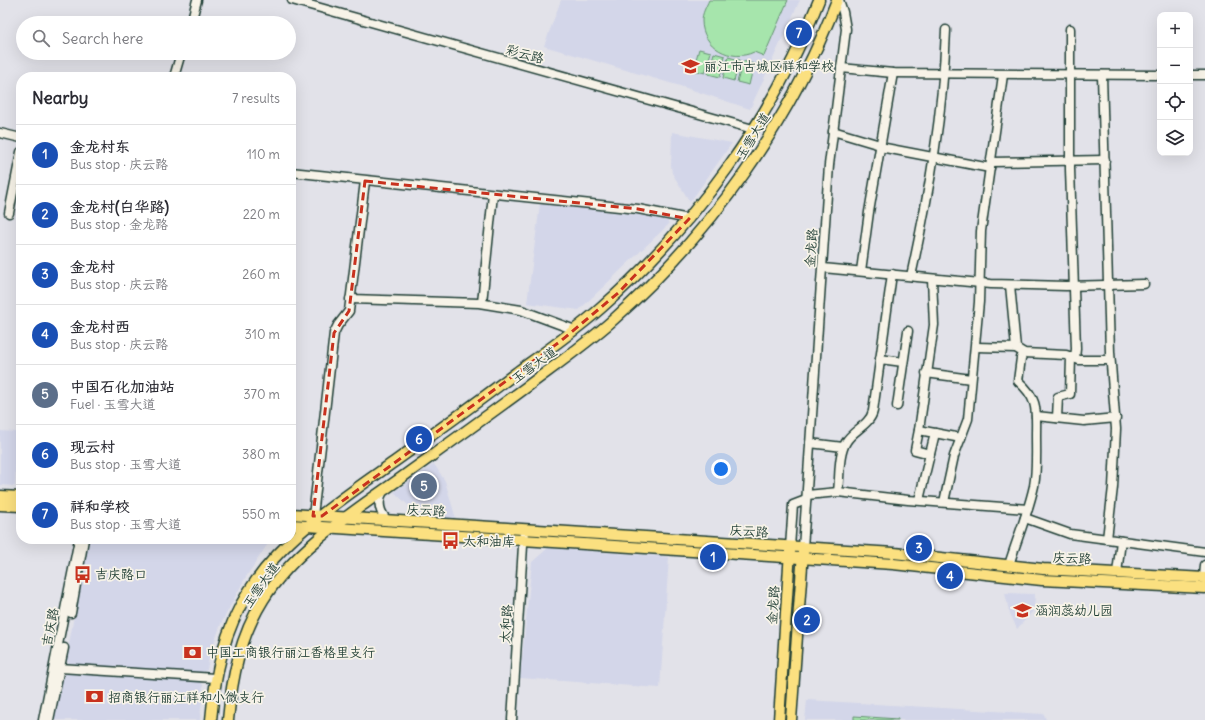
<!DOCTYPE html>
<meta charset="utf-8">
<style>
body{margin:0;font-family:Delius,"LXGW WenKai TC",sans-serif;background:#f2f2f3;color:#2b2b33}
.controls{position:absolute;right:12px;top:12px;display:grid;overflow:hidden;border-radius:8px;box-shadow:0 4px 16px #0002}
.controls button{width:36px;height:36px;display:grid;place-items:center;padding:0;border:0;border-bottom:1px solid #e1e1e2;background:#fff;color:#2b2b33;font:20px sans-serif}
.you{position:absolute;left:721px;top:469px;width:14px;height:14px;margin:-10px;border:3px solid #fff;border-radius:50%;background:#1a73e8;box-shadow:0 0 0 6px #1a73e833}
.badge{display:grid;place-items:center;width:26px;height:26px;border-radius:50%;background:#0f766e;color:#fff;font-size:13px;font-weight:700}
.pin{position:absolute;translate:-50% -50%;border:2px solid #fff;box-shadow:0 1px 4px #0006}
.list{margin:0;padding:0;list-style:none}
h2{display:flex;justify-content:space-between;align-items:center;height:52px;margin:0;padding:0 16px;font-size:17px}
h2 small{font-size:13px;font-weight:400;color:#7c7c81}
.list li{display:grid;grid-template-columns:26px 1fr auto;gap:12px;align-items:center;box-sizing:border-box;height:60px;padding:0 16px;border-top:1px solid #e1e1e2}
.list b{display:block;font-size:15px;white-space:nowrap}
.list p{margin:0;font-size:13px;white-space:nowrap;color:#7c7c81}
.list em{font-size:13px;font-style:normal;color:#7c7c81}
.icon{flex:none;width:22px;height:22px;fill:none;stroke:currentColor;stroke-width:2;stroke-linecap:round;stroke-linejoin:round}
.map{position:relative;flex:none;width:1205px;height:720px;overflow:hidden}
.search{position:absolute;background:#fff;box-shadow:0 4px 16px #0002;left:16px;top:16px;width:280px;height:44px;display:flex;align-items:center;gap:10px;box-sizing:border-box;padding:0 14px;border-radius:22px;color:#7c7c81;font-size:15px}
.panel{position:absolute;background:#fff;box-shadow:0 4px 16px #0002;left:16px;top:72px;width:280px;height:472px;border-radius:16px}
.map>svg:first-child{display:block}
.built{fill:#d3d6e9}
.green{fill:#a6e5ac;stroke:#629170}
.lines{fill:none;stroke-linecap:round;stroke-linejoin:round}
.minor-casing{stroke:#1f3d34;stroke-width:11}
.major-casing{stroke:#1f3d34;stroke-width:13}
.minor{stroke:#f7f3e8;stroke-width:8}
.major{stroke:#fbe080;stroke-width:10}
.marked{fill:none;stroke:#c8321e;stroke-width:3;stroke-dasharray:8 5;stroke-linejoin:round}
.labels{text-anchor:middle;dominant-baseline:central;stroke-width:3.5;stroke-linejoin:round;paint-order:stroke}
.street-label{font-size:13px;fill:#1f3d34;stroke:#f7f3e8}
.poi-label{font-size:13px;fill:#1f3d34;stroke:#f7f3e8;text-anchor:start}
</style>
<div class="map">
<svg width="1205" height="720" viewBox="0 0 1205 720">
<rect width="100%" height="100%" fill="#e2e2e9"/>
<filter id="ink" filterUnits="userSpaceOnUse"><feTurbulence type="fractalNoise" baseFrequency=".025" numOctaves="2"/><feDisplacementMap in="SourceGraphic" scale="8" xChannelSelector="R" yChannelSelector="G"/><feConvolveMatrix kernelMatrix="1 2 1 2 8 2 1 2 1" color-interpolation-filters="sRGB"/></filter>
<g filter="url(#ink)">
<g class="built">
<polygon points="561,0 800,0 750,109 680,86 544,46"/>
<polygon points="672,132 732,143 690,202 672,173 671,166"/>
<polygon points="540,204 645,216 667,221 669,224 579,310 527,303"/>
<polygon points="0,431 17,432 15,486 0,485"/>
<polygon points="434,464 445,481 456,519 415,518 408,505 394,492"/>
<polygon points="88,539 271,539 244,580 221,624 209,657 207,670 200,673 98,667 69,663 66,660"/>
<polygon points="548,548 669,557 660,688 520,678 532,562"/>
<polygon points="1005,593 1035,594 1034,610 1017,629 1009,611"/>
<polygon points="67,673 201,682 203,685 200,720 52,720 62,676"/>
<polygon points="807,700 1044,714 1046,720 805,720"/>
</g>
<g class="green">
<path d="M709 0H788L764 56 754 52C731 63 702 47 702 21 702 13 706 7 709 0Z"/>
<polygon points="699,49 711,52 705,73 693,70"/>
<polygon points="714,53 725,56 720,77 708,74"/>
<polygon points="728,57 740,60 734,81 723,78"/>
<polygon points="743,61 754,64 749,85 737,82"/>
<polygon points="854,716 898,719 898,720 854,720"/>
</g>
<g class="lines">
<defs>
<g id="minor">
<polyline points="292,0 753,129"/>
<polyline points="191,23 197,0"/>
<polyline points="1070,29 1070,169 1076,349 1075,358"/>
<polyline points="841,68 893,73 1160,75"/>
<polyline points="1102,75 1110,352 1116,429 1113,487 1107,539"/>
<polyline points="1190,75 1205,75"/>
<polyline points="174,77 181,53"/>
<polyline points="833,131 880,145"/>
<polyline points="0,133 21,138"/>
<polyline points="880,147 990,168"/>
<polyline points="991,162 1105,160"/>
<polyline points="291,172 638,209 689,219"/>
<polyline points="9,213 21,152"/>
<polyline points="823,268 991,284 1066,286 1144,284"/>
<polyline points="861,271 869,212 893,73"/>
<path d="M911 276C929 194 943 114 946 30"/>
<polyline points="932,279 934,325 919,430 961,438"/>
<polyline points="1010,285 1016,348"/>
<polyline points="350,299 479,303 521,310 575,330"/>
<polyline points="482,303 493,194"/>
<polyline points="976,347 1016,348 1024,353 1066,355 1079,360 1110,360"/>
<polyline points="880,359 903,362"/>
<polyline points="926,373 971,379"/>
<polyline points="897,406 908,331"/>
<polyline points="1036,416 1084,421 1116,418"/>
<polyline points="1057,418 1058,397 1070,394 1071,357"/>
<polyline points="919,430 915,450 930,454"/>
<polyline points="810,443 843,447"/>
<path d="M383 491C377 502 379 512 388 521"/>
<path d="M838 492C840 476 838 455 846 442 853 430 870 425 873 411L892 274"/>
<polyline points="807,495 838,492 908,500 1028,509"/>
<polyline points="919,500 935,433"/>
<polyline points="944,502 954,456 968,419 979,302 981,231 1003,75"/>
<polyline points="313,516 334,333 338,325 349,311 365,181"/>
<polyline points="1025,518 1070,534 1205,552"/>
<polyline points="790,547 793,505 806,500"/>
<polyline points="803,548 829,165 846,29 843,12 839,0"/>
<path d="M1009 565C1017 539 1028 513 1034 486 1037 470 1036 453 1036 436 1036 411 1039 399 1018 381L1021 358 1024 353"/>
<polyline points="1117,573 1121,541"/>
<polyline points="1204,577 1205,565"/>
<polyline points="71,613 84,539"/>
<polyline points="60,668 215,678"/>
<polyline points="43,720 79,539"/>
<polyline points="49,720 64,648"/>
<polyline points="512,720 524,530"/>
</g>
<g id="major">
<polyline points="0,496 21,497"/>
<polyline points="0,505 21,506"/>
<polyline points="291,514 894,553 1043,569 1205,578"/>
<polyline points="291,525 893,564 1042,580 1205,588"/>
<path d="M211 720C215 674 224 630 249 591 283 537 343 498 394 462 435 433 476 403 516 373 545 352 575 331 601 308 696 224 773 118 819 0"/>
<path d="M228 720C232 677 240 637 263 600 295 549 353 512 401 478 444 447 486 417 528 386 556 365 586 344 613 320 711 233 790 123 837 0"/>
<polyline points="779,720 790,551"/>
<polyline points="791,720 803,552"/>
</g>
</defs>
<use href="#minor" class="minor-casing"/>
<use href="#major" class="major-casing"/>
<use href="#minor" class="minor"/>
<use href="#major" class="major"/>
</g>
</g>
<path class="marked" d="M365 181 638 209 689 219 618 293 562 340 322 516H313L334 333 349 311Z"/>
<defs>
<symbol id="school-bare" viewBox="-9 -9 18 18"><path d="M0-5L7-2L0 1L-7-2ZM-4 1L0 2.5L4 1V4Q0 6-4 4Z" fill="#c8321e" stroke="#f7f3e8" stroke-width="2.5" paint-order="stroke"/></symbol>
<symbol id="bus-bare" viewBox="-9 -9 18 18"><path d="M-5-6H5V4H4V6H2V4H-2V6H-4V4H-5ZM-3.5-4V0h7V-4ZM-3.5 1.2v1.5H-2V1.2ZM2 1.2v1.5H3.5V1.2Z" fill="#c8321e" stroke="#f7f3e8" stroke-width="2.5" paint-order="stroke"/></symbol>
<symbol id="bank-bare" viewBox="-9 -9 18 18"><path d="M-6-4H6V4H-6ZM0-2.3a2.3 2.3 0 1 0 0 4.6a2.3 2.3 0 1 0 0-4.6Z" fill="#c8321e" stroke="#f7f3e8" stroke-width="2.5" paint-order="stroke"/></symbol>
</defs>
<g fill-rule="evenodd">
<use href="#school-bare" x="678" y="54" width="25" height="25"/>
<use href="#bus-bare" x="438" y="528" width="25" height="25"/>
<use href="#bus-bare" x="70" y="562" width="25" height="25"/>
<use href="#school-bare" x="1010" y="598" width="25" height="25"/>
<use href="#bank-bare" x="180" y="640" width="25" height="25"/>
<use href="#bank-bare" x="82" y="684" width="25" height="25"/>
</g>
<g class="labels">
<g class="street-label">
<text transform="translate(525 54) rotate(15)">彩云路</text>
<text transform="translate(753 136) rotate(-58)">玉雪大道</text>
<text transform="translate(811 248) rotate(-86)">金龙路</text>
<text transform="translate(534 365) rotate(-36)">玉雪大道</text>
<text transform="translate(426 510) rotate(4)">庆云路</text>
<text transform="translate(749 531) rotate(4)">庆云路</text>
<text transform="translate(1072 558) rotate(3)">庆云路</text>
<text transform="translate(261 585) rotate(-55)">玉雪大道</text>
<text transform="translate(773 605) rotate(-86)">金龙路</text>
<text transform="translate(506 624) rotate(-86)">太和路</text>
<text transform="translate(50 627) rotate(-79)">吉庆路</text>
</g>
<g class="poi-label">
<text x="704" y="66">丽江市古城区祥和学校</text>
<text x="463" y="541">太和油库</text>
<text x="95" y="574">吉庆路口</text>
<text x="1035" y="610">涵润蕊幼儿园</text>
<text x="206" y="652">中国工商银行丽江香格里支行</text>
<text x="108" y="697">招商银行丽江祥和小微支行</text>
</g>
</g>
</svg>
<div class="controls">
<button>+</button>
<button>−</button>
<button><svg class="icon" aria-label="locate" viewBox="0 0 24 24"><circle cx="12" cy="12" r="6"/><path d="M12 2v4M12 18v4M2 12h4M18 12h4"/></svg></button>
<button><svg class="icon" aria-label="layers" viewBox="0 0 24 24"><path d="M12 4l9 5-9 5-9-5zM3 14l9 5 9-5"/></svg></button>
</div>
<div class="you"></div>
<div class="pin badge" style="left:713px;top:557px;background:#1a4fb4">1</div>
<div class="pin badge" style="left:807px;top:620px;background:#1a4fb4">2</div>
<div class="pin badge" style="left:919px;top:548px;background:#1a4fb4">3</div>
<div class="pin badge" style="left:950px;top:576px;background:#1a4fb4">4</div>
<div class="pin badge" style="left:424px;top:486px;background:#5c6f8a">5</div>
<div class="pin badge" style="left:419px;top:439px;background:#1a4fb4">6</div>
<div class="pin badge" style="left:799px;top:33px;background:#1a4fb4">7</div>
<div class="search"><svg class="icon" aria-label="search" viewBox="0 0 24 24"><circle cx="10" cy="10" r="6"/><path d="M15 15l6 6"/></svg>Search here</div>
<section class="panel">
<h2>Nearby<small>7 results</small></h2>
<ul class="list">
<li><span class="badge" style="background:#1a4fb4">1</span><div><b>金龙村东</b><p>Bus stop · 庆云路</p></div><em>110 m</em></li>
<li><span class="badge" style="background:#1a4fb4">2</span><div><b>金龙村(白华路)</b><p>Bus stop · 金龙路</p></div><em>220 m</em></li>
<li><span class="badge" style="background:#1a4fb4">3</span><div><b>金龙村</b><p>Bus stop · 庆云路</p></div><em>260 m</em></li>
<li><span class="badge" style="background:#1a4fb4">4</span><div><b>金龙村西</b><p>Bus stop · 庆云路</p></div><em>310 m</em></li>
<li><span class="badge" style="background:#5c6f8a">5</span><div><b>中国石化加油站</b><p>Fuel · 玉雪大道</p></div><em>370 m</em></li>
<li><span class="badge" style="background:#1a4fb4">6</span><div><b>现云村</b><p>Bus stop · 玉雪大道</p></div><em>380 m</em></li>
<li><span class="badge" style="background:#1a4fb4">7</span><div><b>祥和学校</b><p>Bus stop · 玉雪大道</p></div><em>550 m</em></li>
</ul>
</section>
</div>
